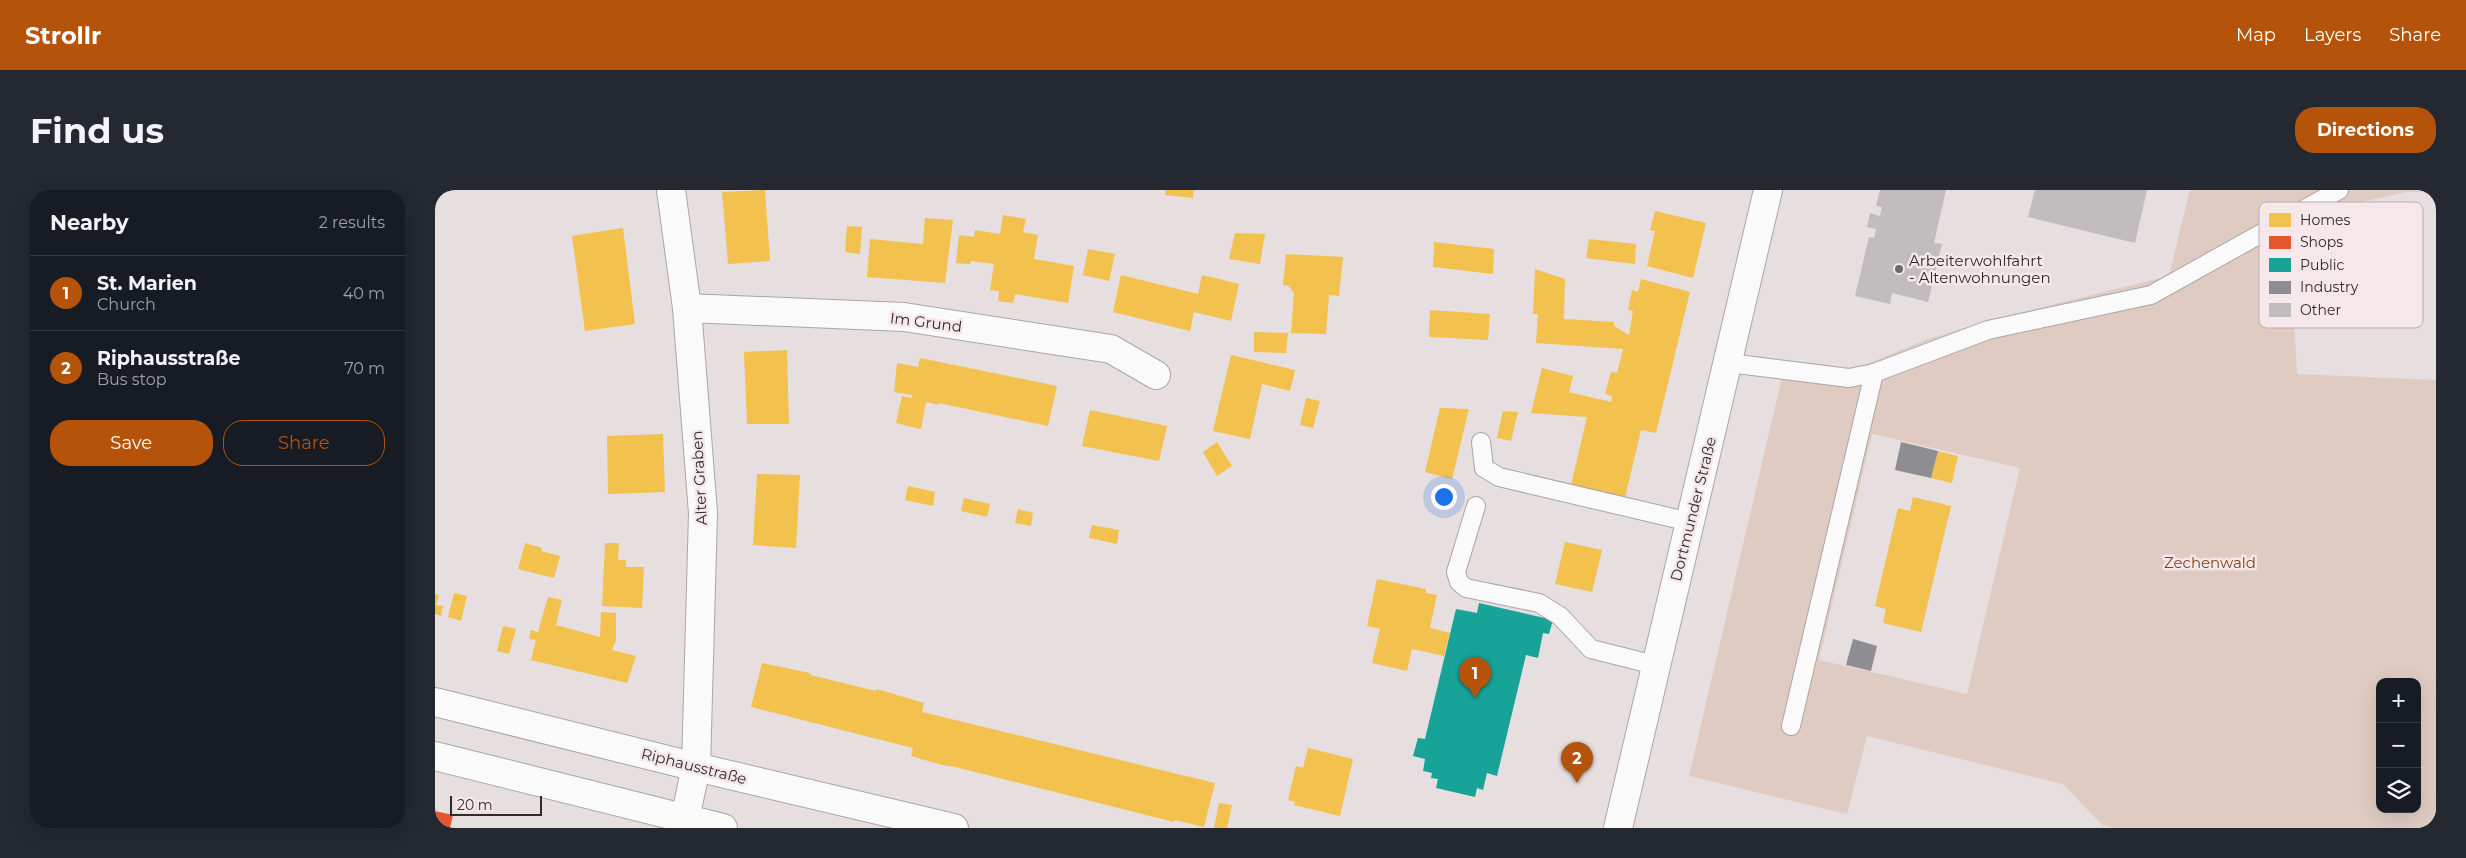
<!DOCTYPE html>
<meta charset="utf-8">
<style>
body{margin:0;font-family:Montserrat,sans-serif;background:#242831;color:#f1f3f6}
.controls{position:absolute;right:15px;bottom:15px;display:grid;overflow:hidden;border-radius:10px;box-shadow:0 5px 20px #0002}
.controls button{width:45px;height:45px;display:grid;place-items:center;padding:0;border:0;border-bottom:1px solid #363941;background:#171b24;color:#f1f3f6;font:25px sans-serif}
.scale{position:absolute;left:15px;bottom:12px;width:92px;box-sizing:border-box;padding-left:5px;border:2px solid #2f2a2b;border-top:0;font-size:14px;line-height:18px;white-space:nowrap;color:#2f2a2b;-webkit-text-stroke:4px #f6e7eb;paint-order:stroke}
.you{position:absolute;left:1008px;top:306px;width:18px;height:18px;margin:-12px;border:4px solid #fff;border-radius:50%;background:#1a73e8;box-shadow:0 0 0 8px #1a73e833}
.badge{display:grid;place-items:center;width:32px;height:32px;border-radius:50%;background:#b45309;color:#fff;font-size:16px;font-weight:700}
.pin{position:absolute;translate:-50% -41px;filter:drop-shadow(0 1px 2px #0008)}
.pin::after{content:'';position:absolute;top:26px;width:18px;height:15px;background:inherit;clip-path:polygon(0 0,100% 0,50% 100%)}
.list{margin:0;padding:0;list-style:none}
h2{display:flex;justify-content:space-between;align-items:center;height:65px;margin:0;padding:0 20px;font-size:21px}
h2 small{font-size:16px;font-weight:400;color:#9ea1a6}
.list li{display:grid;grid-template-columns:32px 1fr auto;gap:15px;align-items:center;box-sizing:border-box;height:75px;padding:0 20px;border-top:1px solid #363941}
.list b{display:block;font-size:19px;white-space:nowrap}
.list p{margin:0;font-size:16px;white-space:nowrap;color:#9ea1a6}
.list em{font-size:16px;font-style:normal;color:#9ea1a6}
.actions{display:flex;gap:10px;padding:15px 20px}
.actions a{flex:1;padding:11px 0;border:1px solid #b45309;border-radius:20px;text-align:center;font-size:18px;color:#b45309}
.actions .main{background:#b45309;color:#fff}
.icon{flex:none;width:28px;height:28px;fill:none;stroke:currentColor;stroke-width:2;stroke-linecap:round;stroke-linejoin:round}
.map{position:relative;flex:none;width:2001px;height:638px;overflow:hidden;border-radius:20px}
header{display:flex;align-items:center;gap:30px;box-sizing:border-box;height:70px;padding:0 25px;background:#b45309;color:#fff}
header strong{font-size:24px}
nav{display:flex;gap:28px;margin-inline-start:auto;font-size:18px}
.intro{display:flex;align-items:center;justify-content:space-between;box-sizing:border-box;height:120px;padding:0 30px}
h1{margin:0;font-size:35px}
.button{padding:12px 22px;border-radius:20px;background:#b45309;color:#fff;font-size:18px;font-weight:700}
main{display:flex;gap:30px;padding:0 30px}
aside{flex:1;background:#171b24;border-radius:20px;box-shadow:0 5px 20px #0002}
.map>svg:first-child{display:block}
.green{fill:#dfcbc2;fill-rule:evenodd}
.homes{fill:#f2c14e}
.shops{fill:#e4572e}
.public{fill:#17a398}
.industry{fill:#8d8d92}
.building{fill:#c1bcbd}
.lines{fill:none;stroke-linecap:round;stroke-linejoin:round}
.service-casing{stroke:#aca5a7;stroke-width:20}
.minor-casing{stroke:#aca5a7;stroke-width:30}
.tertiary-casing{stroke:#aca5a7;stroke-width:30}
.secondary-casing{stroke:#aca5a7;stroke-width:30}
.service{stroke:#fbfafa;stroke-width:18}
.minor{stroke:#fbfafa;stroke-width:28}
.tertiary{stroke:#fbfafa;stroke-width:28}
.secondary{stroke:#fbfafa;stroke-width:28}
.poi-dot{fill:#6f696a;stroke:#f6e7eb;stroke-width:2}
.labels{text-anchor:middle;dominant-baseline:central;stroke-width:5;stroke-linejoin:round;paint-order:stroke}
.poi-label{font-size:15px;fill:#2f2a2b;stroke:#f6e7eb;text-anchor:start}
.street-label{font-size:15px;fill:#2f2a2b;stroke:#f6e7eb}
.park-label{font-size:15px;fill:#7f441b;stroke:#f6e7eb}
.key{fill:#f6e7eb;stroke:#baaeb1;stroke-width:1}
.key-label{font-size:14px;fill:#2f2a2b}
</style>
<header>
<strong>Strollr</strong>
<nav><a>Map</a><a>Layers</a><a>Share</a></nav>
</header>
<div class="intro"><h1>Find us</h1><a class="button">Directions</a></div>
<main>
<aside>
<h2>Nearby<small>2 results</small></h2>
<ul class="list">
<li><span class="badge">1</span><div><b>St. Marien</b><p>Church</p></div><em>40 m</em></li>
<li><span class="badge">2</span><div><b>Riphausstraße</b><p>Bus stop</p></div><em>70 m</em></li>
</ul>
<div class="actions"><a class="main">Save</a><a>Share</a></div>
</aside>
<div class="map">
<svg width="2001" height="638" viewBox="0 0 2001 638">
<rect width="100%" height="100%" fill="#e6dedf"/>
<path class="green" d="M1755 0H2001V2H1972L1930 11 1855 49 1862 184 2001 190V638H1681L1667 635 1628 594 1432 546 1412 624 1254 586 1351 170 1405 179 1423 178 1490 150 1560 129 1734 86ZM1437 244 1585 278 1532 504 1384 470ZM1945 492H1982V619H1945Z"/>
<g class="homes">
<polygon points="330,0 335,71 293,74 287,2"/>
<polygon points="731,0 759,0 758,8 730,5"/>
<polygon points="1220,21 1271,33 1258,88 1212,76 1220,41 1215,40"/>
<polygon points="568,25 591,29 588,42 603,45 599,69 639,76 633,113 580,104 578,113 563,111 564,101 555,100 559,74 536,71 535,74 521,73 524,45 539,47 540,40 565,44"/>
<polygon points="490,28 518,30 510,93 432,87 435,49 488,54"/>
<polygon points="412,36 427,37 425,64 410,62"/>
<polygon points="188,38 200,134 150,141 137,46"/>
<polygon points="800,43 830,44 825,74 794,69"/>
<polygon points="1154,49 1201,54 1200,74 1151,68"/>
<polygon points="999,52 1059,59 1058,84 998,77"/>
<polygon points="653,59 680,64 674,91 648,85"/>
<polygon points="851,64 908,67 904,106 894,105 891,144 856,143 859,104 854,96 848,95"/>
<polygon points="1100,79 1130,89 1129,129 1179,132 1179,136 1194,145 1198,121 1193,120 1197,100 1203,102 1206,89 1255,102 1221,243 1206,240 1190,308 1136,295 1152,227 1096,223 1107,178 1138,186 1134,202 1176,212 1177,206 1170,204 1176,182 1182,183 1188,159 1101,153 1103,124 1098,124"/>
<polygon points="686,85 763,104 767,85 804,94 796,131 759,122 755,141 678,122"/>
<polygon points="995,120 1055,124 1053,150 994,147"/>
<polygon points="819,142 853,143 851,163 819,162"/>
<polygon points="352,160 354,234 312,234 309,162"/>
<polygon points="796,165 860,180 855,201 827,194 815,249 778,241"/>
<polygon points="485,168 622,196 613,236 504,213 504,215 491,212 486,239 461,233 467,206 477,208 477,205 459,202 462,173 483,177"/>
<polygon points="871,208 885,211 878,238 865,235"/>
<polygon points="1005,218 1034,219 1017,289 990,282"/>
<polygon points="655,220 732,236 724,271 647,256"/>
<polygon points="1068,221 1083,222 1076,251 1062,248"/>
<polygon points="228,244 230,302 173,304 172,246"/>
<polygon points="782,252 797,276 782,286 768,262"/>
<polygon points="1503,261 1523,266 1517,293 1496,288"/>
<polygon points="322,284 365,285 361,358 318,355"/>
<polygon points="473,296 500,302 498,316 470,310"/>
<polygon points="1478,307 1516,316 1486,442 1448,433 1451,419 1440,416 1463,318 1475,321"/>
<polygon points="529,308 555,314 552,327 526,321"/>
<polygon points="583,319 598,323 596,336 580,333"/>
<polygon points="657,335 684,340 682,354 654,348"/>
<polygon points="1130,352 1167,360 1157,402 1120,394"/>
<polygon points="90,353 107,358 106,361 125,366 119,388 83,379"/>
<polygon points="170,353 184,353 183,370 191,370 191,377 209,377 207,418 167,416"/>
<polygon points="942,389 991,399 991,403 1002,405 995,438 1015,443 1009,466 977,459 972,481 937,473 945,439 932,436"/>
<polygon points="19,403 32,406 26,431 13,427"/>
<polygon points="0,404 4,405 1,415 8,416 6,426 0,424"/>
<polygon points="113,407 127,410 121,435 165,447 166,422 181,423 181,450 177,460 201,466 192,493 96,470 101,450 94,449 96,440 103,442"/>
<polygon points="68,436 81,439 74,464 62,461"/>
<polygon points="327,473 375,483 375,485 441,501 442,499 489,513 487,522 780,593 769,637 739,630 739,632 520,577 507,575 476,566 478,558 316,517"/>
<polygon points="873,558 918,569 905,626 859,615 860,612 853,610 861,576 868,578"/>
<polygon points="784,613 797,615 792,638 779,638"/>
</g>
<polygon class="shops" points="0,621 18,625 15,638 0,638"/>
<polygon class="public" points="1044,413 1118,430 1114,444 1108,443 1103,468 1091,465 1062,586 1052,583 1048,600 1042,598 1040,607 1001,598 1003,589 996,588 997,583 988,581 990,569 978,566 983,548 990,549 1021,419 1042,423"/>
<g class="industry">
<polygon points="1466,252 1503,261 1496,288 1460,280"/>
<polygon points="1418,449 1442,456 1436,481 1411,475"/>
</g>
<g class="building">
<polygon points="1445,0 1511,0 1499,53 1507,54 1493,112 1457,103 1455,114 1420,106 1434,47 1439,48 1441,39 1432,37 1435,23 1445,26 1447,17 1441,16"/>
<polygon points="1600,0 1712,0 1700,53 1593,27"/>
</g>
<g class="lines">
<defs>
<g id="service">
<polyline points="1294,173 1414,188 1439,183 1553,140 1716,105 1904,0"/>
<polyline points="1046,252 1049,278 1064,287 1255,332"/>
<polyline points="1041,316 1021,382 1024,392 1031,398 1104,413 1125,426 1156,459 1220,475"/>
<polyline points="1356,536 1439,183"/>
</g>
<g id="minor">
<polyline points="236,0 252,118 268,323 261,577 248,638"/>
<polyline points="252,118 469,127 676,159 721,185"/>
</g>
<g id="tertiary">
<polyline points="0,512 261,577 519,638"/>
<polyline points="0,566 288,638"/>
</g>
<polyline id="secondary" points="1183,638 1333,0"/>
</defs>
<use href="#service" class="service-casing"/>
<use href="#minor" class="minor-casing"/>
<use href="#tertiary" class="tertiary-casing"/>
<use href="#secondary" class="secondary-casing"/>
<use href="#service" class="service"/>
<use href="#minor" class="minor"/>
<use href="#tertiary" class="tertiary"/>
<use href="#secondary" class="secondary"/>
</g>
<circle class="poi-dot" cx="1464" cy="79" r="5"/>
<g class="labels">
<g class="poi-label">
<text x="1474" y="70">Arbeiterwohlfahrt<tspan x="1474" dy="17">- Altenwohnungen</tspan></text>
</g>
<g class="street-label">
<text transform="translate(491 132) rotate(7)">Im Grund</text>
<text transform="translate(264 288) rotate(-93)">Alter Graben</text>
<text transform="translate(1258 319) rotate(-76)">Dortmunder Straße</text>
<text transform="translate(259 576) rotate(14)">Riphausstraße</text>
</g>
<g class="park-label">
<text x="1775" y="372">Zechenwald</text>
</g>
</g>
<rect x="1824" y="12" width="164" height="126" rx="8" class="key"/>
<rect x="1834" y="23" width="22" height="14" fill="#f2c14e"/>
<rect x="1834" y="46" width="22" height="13" fill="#e4572e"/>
<rect x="1834" y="68" width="22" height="14" fill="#17a398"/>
<rect x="1834" y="91" width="22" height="13" fill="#8d8d92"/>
<rect x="1834" y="113" width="22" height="14" fill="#c1bcbd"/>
<g class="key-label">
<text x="1865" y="35">Homes</text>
<text x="1865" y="57">Shops</text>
<text x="1865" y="80">Public</text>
<text x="1865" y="102">Industry</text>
<text x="1865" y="125">Other</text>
</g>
</svg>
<div class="controls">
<button>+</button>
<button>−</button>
<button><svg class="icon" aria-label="layers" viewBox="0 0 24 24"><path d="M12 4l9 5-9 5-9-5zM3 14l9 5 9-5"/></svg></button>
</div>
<div class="scale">20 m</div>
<div class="you"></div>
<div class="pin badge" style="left:1040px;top:508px">1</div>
<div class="pin badge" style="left:1142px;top:593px">2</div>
</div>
</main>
